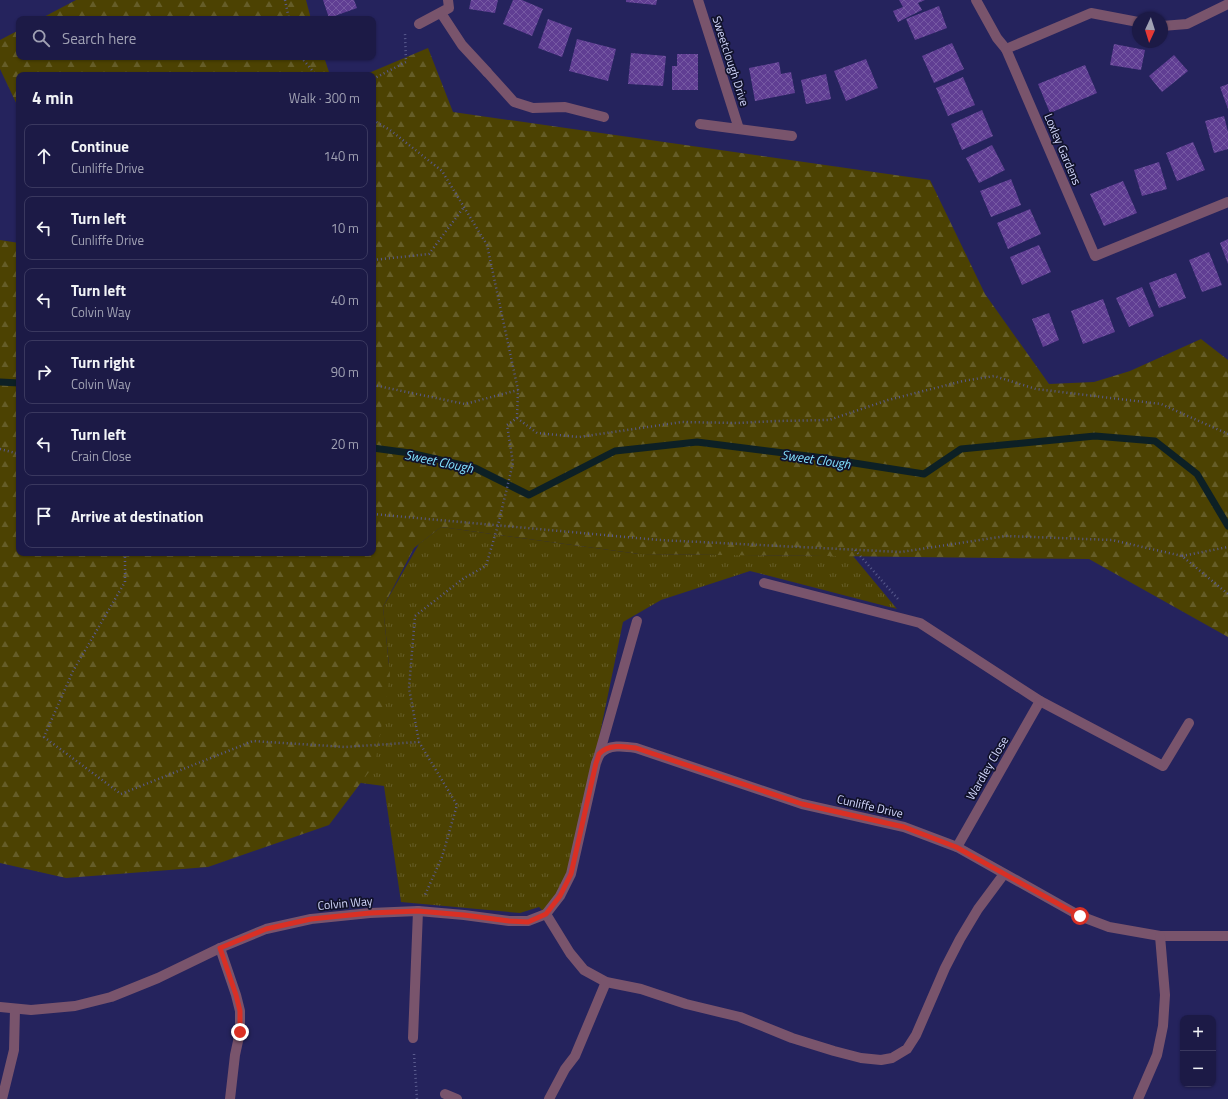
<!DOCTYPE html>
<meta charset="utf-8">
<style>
body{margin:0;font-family:"Titillium Web",sans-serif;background:#292751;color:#f1f3f6}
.controls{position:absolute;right:12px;bottom:12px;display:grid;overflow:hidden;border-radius:8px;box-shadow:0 1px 3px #0004}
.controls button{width:36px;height:36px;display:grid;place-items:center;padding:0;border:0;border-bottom:1px solid #3a385f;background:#1c1a46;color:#f1f3f6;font:20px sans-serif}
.compass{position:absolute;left:1132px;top:12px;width:36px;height:36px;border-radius:50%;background:#1c1a46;box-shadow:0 1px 3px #0004;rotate:184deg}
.stop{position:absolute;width:12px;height:12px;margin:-9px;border:3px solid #d93025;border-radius:50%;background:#fff}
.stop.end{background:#d93025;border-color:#fff;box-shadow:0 1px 4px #0008}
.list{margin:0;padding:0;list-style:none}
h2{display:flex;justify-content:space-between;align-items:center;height:52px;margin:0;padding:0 16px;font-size:17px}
h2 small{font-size:13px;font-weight:400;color:#a0a1b3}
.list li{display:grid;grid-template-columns:26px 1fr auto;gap:12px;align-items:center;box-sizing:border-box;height:64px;margin:0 8px 8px;padding:0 8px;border:1px solid #3a385f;border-radius:8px}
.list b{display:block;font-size:15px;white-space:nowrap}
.list p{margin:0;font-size:13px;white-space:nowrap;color:#a0a1b3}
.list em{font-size:13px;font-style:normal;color:#a0a1b3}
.icon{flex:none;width:22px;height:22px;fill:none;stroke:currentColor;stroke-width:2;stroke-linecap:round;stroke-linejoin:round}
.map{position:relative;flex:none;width:1228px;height:1099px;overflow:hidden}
.search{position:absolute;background:#1c1a46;box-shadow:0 1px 3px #0004;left:16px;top:16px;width:360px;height:44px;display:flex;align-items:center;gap:10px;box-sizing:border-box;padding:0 14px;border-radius:8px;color:#a0a1b3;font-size:15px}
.panel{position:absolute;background:#1c1a46;box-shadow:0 1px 3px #0004;left:16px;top:72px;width:360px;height:484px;border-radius:8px}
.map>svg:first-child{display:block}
.grass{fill:url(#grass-tufts)}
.forest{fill:url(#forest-firs)}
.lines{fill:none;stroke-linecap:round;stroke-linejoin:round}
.stream{stroke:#0d2025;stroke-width:7}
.building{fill:url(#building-cross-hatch)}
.path{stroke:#5a5b8e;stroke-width:2.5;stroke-dasharray:1 3;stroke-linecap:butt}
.lane{stroke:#79546c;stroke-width:10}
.street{stroke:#79546c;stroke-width:10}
.route{stroke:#d93025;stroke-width:5}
.labels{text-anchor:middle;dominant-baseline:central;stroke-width:3.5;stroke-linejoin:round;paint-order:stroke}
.street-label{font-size:12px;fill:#d3d8fd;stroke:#11122b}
.water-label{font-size:13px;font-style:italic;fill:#81e1fe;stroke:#11122b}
</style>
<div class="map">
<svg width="1228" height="1099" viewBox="0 0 1228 1099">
<defs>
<pattern id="grass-tufts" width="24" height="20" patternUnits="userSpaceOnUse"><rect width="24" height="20" fill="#4c4202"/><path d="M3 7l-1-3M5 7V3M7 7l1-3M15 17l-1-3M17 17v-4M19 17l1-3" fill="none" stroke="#655d28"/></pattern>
<pattern id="forest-firs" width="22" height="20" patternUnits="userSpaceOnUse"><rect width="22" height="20" fill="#4c4202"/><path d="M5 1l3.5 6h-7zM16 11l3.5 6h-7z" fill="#655d28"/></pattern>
<pattern id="building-cross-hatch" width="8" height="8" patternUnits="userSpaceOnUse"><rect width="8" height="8" fill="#603e93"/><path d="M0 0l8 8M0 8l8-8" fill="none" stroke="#7659a3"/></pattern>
</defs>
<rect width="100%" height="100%" fill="#25235d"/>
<polygon class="grass" points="441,527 639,554 853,556 897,609 750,571 661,600 623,622 571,874 546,914 539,907 520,913 401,902 384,786 361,783 389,664 383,607 419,544"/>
<g class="forest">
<polygon points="76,0 306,0 311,19 40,19"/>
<polygon points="19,30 19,57 324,57 330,75 19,75 19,109 0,69 0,40"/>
<polygon points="428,48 453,112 930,180 985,294 1049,384 1094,382 1130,371 1201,339 1228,360 1228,637 1089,559 639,554 441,527 414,548 383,607 390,675 375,764 329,825 208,867 66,878 0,863 0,240 19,243 19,553 373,553 373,75 364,75"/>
</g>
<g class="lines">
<g class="stream">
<polyline points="0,382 19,383"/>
<polyline points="373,448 410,453 475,468 529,495 615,451 697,442 816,457 924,474 961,449 1095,436 1155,441 1197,474 1228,526"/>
</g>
</g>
<g class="building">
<polygon points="323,0 354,0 357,8 329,18"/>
<polygon points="471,0 498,0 495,13 469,9"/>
<polygon points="513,0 522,0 543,9 532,36 503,24"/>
<polygon points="626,0 657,0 656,5 626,2"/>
<polygon points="899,0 925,0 918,3 922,10 898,22 893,11 903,7"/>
<polygon points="939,6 947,28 915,40 906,19"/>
<polygon points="548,19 572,28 562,57 538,48"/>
<polygon points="577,39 616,49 608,81 569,71"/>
<polygon points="952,43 964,69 934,83 922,56"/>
<polygon points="1114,44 1145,50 1141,70 1110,65"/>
<polygon points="631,53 666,56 663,86 628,84"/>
<polygon points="677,54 698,54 698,90 672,90 672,66 677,66"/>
<polygon points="1174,55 1188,71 1162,92 1149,76"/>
<polygon points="866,59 878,88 846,101 834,71"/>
<polygon points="779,62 781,74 791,72 795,93 755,101 749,68"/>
<polygon points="1085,65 1097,93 1050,113 1038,84"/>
<polygon points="826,74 831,99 806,104 801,80"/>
<polygon points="963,77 975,105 948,116 936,88"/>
<polygon points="1228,84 1228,109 1220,87"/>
<polygon points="982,110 993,136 962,150 951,124"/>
<polygon points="1224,116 1228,132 1228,149 1214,153 1205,121"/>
<polygon points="1193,142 1205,170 1177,181 1166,153"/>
<polygon points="992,145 1005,170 979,183 966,158"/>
<polygon points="1159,162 1167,189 1142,196 1134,170"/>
<polygon points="1011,179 1021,205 991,217 980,191"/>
<polygon points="1123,181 1137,213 1104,226 1090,194"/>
<polygon points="1030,209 1041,234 1008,249 997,223"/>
<polygon points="1228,239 1228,264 1220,243"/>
<polygon points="1039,245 1051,272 1022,285 1010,257"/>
<polygon points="1209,252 1222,285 1202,292 1189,260"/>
<polygon points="1176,273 1186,298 1159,308 1149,283"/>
<polygon points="1142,287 1154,316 1129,327 1116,298"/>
<polygon points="1103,299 1115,332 1083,344 1071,311"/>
<polygon points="1049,313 1059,340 1043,347 1032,319"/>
</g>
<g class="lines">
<g class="path">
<polyline points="285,0 289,19"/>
<polyline points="301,57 316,75"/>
<polyline points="373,79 406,62 405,34"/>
<polyline points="373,120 390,130 442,171 487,245 518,390 517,418 507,425 513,463 498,525 486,566 464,578 415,616 409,688 419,742 457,805 442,857 425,895"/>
<polyline points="373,260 429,254 464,207"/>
<polyline points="373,385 465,404 518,390"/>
<polyline points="517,418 537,433 579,437 682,422 737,423 777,421 829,420 888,400 963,381 994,376 1036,389 1161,404 1228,434"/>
<polyline points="0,449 19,454"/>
<polyline points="373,514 659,540 901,552 1006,536 1112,540 1182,556 1228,594"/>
<polyline points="855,550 898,599"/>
<polyline points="125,553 125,582 73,671 44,737 121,794 253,741 345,747 419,742"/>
<polyline points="1182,556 1228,547"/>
<polyline points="414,1054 417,1099"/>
</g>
<g class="lane">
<polyline points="976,0 997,38 1006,49"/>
<polyline points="487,72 514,102 533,108 565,107 604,117"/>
</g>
<g class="street">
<polyline points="698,0 739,129"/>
<polyline points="441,13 462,45 487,72"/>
<polyline points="1138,22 1091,13 1006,49 1095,256 1228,202"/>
<polyline points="419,24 449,8 448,0"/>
<polyline points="1162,26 1187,24 1228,4"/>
<polyline points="700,124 792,136"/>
<polyline points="764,583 920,623 1040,701 1163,766 1189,723"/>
<polyline points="599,755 637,621"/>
<polyline points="957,847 1040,701"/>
<polyline points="546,914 570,953 584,970 606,982 641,989 686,1004 740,1017 792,1038 834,1051 861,1058 881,1060 892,1058 907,1049 916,1035 945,968 960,939 978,909 1004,874"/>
<polyline points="220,948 236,995 240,1011 240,1032 235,1055 230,1099"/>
<path d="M0 1007 31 1010 75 1006 111 997 158 978 220 948 266 929 311 919 370 913 418 911 464 915 509 921H528L546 914 560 896 571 874 596 763C597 761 598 757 600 754 608 744 624 746 636 748L802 804 904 827 957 847 1080 916 1109 927 1160 936H1228"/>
<polyline points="413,1038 418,911"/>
<polyline points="445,1094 457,1099"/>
<polyline points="2,1099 14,1050 15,1009"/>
<polyline points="549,1099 565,1069 575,1056 606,982"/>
<polyline points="1138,1099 1157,1055 1163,1026 1165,995 1160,936"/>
</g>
</g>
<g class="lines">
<path class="route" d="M240 1032V1011L236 995 220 948 266 929 311 919 370 913 418 911 464 915 509 921 528 922 546 914 560 896 571 874 596 763C597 761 598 757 599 754 608 744 624 746 636 748L802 804 904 827 956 847 1080 916"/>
</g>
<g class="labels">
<g class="street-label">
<text transform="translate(731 61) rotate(72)">Sweetclough Drive</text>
<text transform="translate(1063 149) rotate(67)">Loxley Gardens</text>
<text transform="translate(987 768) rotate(-60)">Wardley Close</text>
<text transform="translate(870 806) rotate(13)">Cunliffe Drive</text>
<text transform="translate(345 903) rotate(-5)">Colvin Way</text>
</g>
<g class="water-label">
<text transform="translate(816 459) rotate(8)">Sweet Clough</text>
<text transform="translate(439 461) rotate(12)">Sweet Clough</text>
</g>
</g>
</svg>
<div class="controls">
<button>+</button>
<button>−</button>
</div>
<svg class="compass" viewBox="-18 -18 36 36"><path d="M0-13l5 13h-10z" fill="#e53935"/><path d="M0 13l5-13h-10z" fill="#a0a1b3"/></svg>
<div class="stop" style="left:1080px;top:916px"></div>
<div class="stop end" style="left:240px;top:1032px"></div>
<div class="search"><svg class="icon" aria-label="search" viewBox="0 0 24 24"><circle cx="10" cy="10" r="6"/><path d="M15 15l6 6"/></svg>Search here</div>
<section class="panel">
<h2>4 min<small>Walk · 300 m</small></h2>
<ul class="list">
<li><svg class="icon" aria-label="ahead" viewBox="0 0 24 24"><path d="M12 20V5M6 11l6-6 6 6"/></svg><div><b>Continue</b><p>Cunliffe Drive</p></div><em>140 m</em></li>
<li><svg class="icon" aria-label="left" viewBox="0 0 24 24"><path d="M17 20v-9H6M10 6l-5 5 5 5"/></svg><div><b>Turn left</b><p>Cunliffe Drive</p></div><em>10 m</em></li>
<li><svg class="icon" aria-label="left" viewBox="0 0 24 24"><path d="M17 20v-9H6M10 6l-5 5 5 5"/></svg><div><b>Turn left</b><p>Colvin Way</p></div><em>40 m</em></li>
<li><svg class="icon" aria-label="right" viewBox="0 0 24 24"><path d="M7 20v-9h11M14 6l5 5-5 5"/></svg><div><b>Turn right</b><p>Colvin Way</p></div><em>90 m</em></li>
<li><svg class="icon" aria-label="left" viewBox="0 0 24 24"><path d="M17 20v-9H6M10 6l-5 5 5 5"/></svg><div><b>Turn left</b><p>Crain Close</p></div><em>20 m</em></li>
<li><svg class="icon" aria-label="arrive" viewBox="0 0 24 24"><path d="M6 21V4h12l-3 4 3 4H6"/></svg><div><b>Arrive at destination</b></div></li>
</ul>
</section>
</div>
